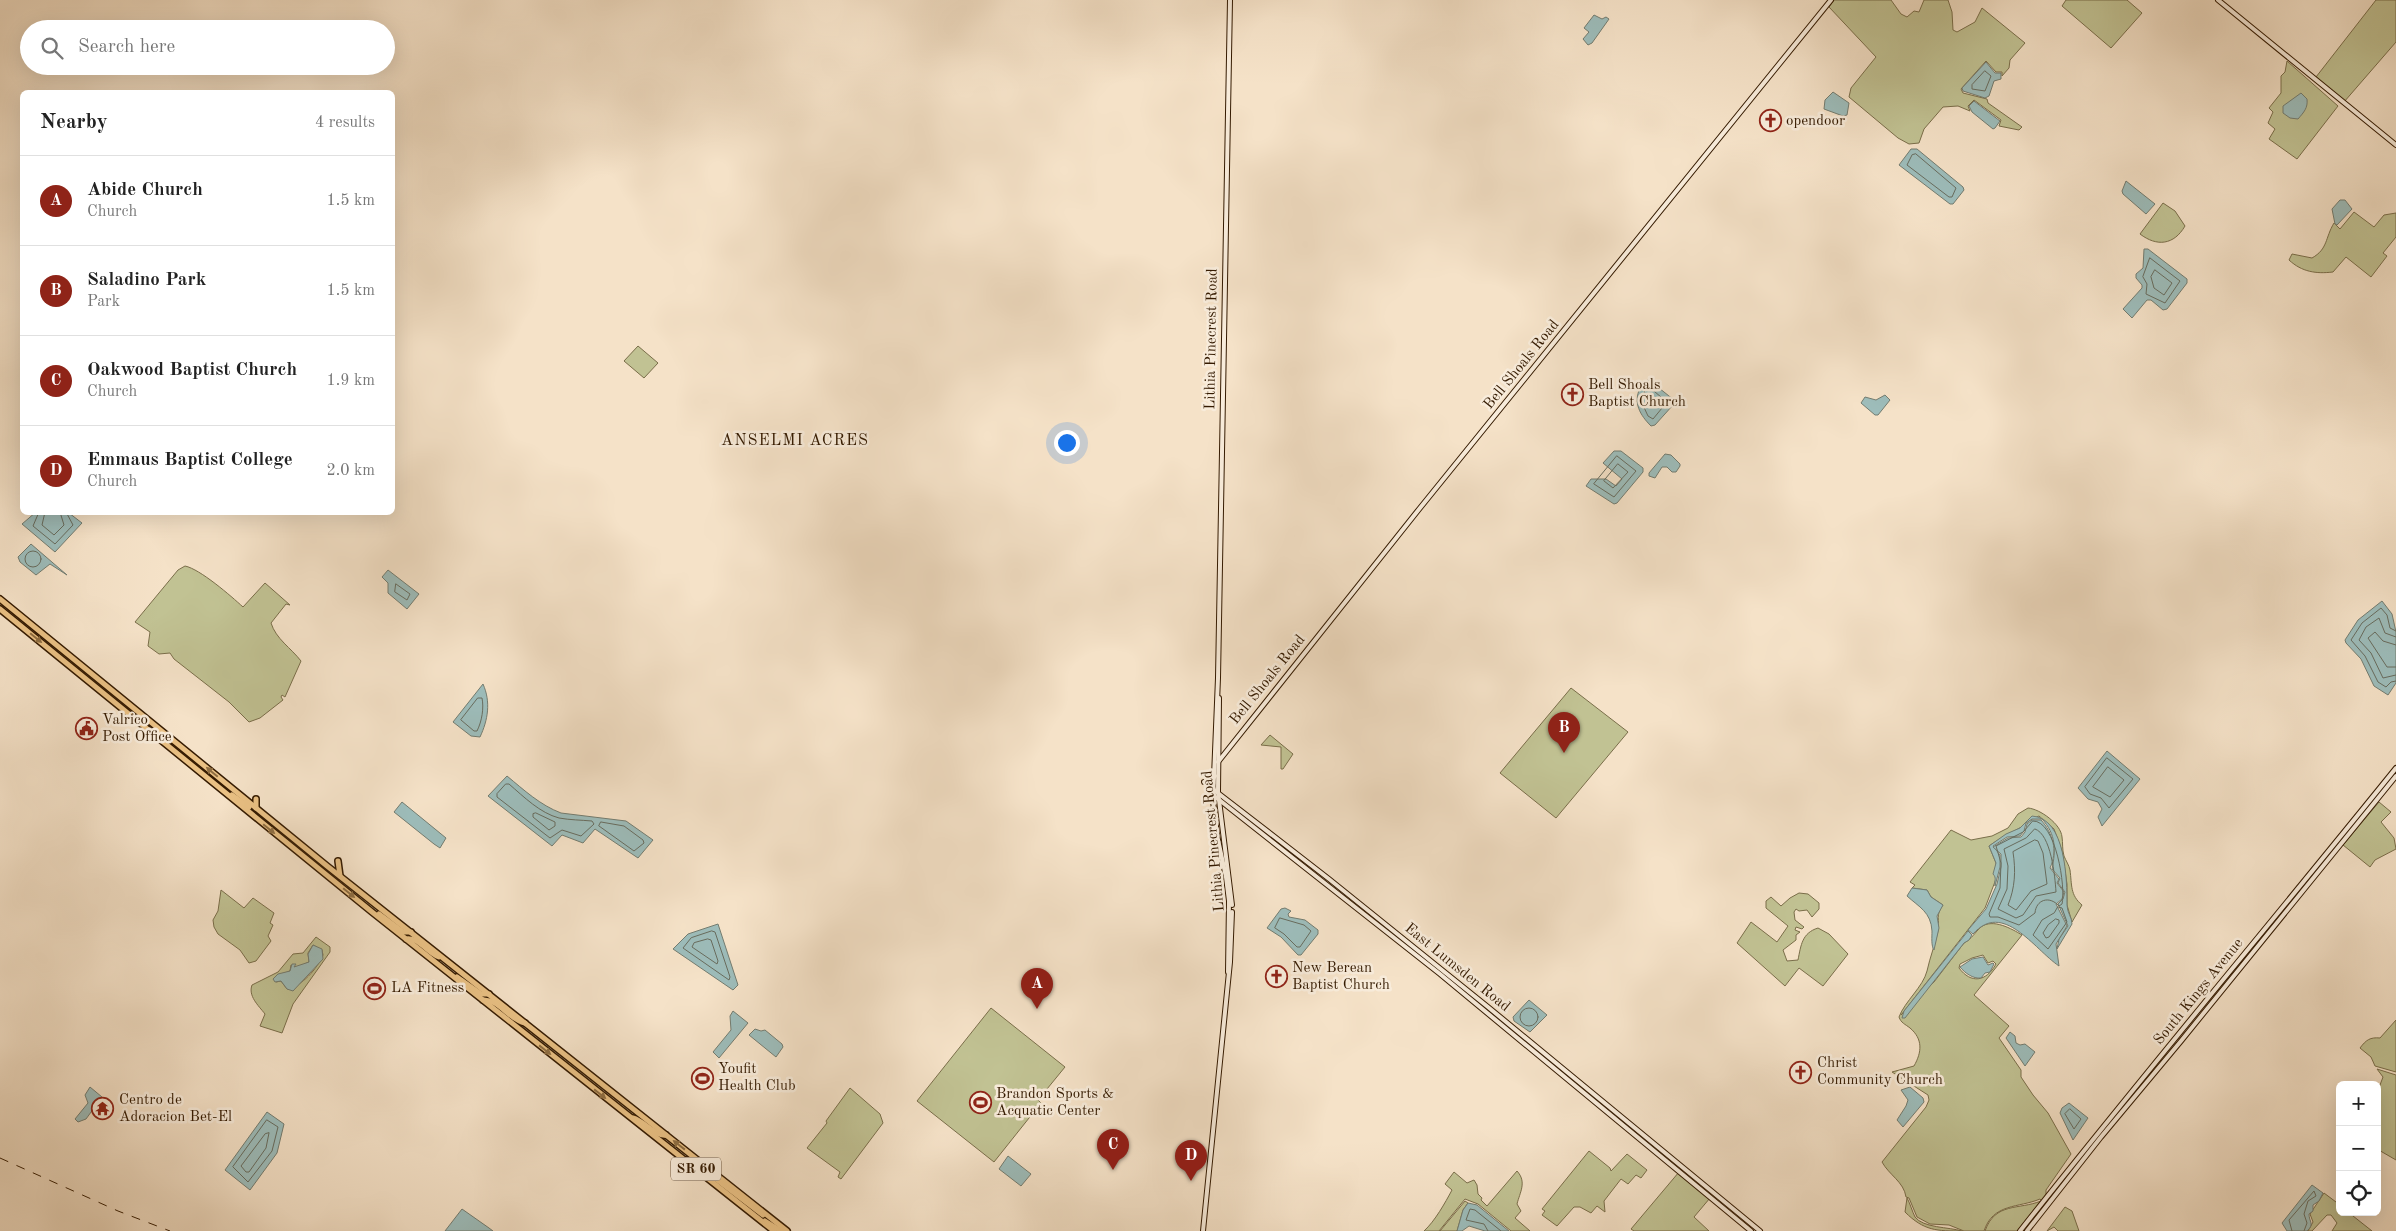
<!DOCTYPE html>
<meta charset="utf-8">
<style>
body{margin:0;font-family:"Old Standard TT",serif;background:#f6f6f6;color:#222}
.controls{position:absolute;right:15px;bottom:15px;display:grid;overflow:hidden;border-radius:8px;box-shadow:0 5px 20px #0002}
.controls button{width:45px;height:45px;display:grid;place-items:center;padding:0;border:0;border-bottom:1px solid #e0e0e0;background:#fff;color:#222;font:25px sans-serif}
.you{position:absolute;left:1066px;top:442px;width:18px;height:18px;margin:-12px;border:4px solid #fff;border-radius:50%;background:#1a73e8;box-shadow:0 0 0 8px #1a73e833}
.badge{display:grid;place-items:center;width:32px;height:32px;border-radius:50%;background:#8f2418;color:#fff;font-size:16px;font-weight:700}
.pin{position:absolute;translate:-50% -41px;filter:drop-shadow(0 1px 2px #0008)}
.pin::after{content:'';position:absolute;top:26px;width:18px;height:15px;background:inherit;clip-path:polygon(0 0,100% 0,50% 100%)}
.list{margin:0;padding:0;list-style:none}
h2{display:flex;justify-content:space-between;align-items:center;height:65px;margin:0;padding:0 20px;font-size:21px}
h2 small{font-size:16px;font-weight:400;color:#767676}
.list li{display:grid;grid-template-columns:32px 1fr auto;gap:15px;align-items:center;box-sizing:border-box;height:90px;padding:0 20px;border-top:1px solid #e0e0e0}
.list b{display:block;font-size:19px;white-space:nowrap}
.list p{margin:0;font-size:16px;white-space:nowrap;color:#767676}
.list em{font-size:16px;font-style:normal;color:#767676}
.icon{flex:none;width:28px;height:28px;fill:none;stroke:currentColor;stroke-width:2;stroke-linecap:round;stroke-linejoin:round}
.map{position:relative;flex:none;width:2396px;height:1231px;overflow:hidden}
.search{position:absolute;background:#fff;box-shadow:0 5px 20px #0002;left:20px;top:20px;width:375px;height:55px;display:flex;align-items:center;gap:12px;box-sizing:border-box;padding:0 18px;border-radius:28px;color:#767676;font-size:19px}
.panel{position:absolute;background:#fff;box-shadow:0 5px 20px #0002;left:20px;top:90px;width:375px;height:425px;border-radius:8px}
.map>svg:first-child{display:block}
.green{fill:#c1c293;stroke:#7a6e4a;fill-rule:evenodd}
.water{fill:#9dbdbb;stroke:#737c70}
.lines{fill:none;stroke-linecap:round;stroke-linejoin:round}
.shore{stroke:#686c5e;stroke-width:1}
.secondary-casing{stroke:#341a00;stroke-width:6}
.trunk-casing{stroke:#341a00;stroke-width:8}
.secondary{stroke:#f8ecdb;stroke-width:4}
.trunk{stroke:#eac184;stroke-width:5}
.rail{stroke:#341a00;stroke-width:1;stroke-dasharray:9 9;stroke-linecap:butt}
.oneway{fill:#8f6e42}
.labels{text-anchor:middle;dominant-baseline:central;stroke-width:5;stroke-linejoin:round;paint-order:stroke}
.shield{fill:#f8ecdb;stroke:#6f5942;stroke-width:1}
.shield-label{font-size:14px;font-weight:bold;fill:#341a00}
.poi-label{font-size:15px;fill:#341a00;stroke:#f8ecdb;text-anchor:start}
.street-label{font-size:15px;fill:#341a00;stroke:#f8ecdb}
.neighbourhood-label{font-size:16px;letter-spacing:1px;fill:#341a00;stroke:#f8ecdb}
</style>
<div class="map">
<svg width="2396" height="1231" viewBox="0 0 2396 1231">
<rect width="100%" height="100%" fill="#f5e2c8"/>
<filter id="stains"><feTurbulence type="fractalNoise" baseFrequency=".004" numOctaves="4"/><feColorMatrix values="0 0 0 0 .2 0 0 0 0 .09 0 0 0 0 .02 0 0 0 .5 -.17"/></filter>
<radialGradient id="worn" r=".72"><stop offset=".6" stop-color="#630" stop-opacity="0"/><stop offset="1" stop-color="#630" stop-opacity=".3"/></radialGradient>
<g class="green">
<polygon points="1834,0 1891,0 1901,14 1907,17 1914,11 1919,12 1924,0 1948,0 1952,12 1953,30 1957,32 1975,22 1982,8 2025,43 2010,60 2009,68 2002,76 2002,72 1996,72 1986,61 1961,89 1963,93 1987,99 1988,103 2022,127 2019,130 1999,126 2001,120 1974,100 1968,106 1970,111 1958,106 1943,107 1924,129 1919,143 1909,144 1898,138 1849,97 1851,88 1876,57 1829,7"/>
<polygon points="2066,0 2127,0 2142,13 2111,48 2062,6"/>
<polygon points="2376,0 2396,0 2396,42 2344,102 2316,77"/>
<polygon points="2287,61 2338,106 2297,159 2269,139 2275,129 2268,123 2273,112 2269,108 2281,93 2281,76 2285,72"/>
<path d="M2163 203 2175 211 2185 226C2174 245 2157 247 2140 234Z"/>
<path d="M2354 212 2374 227 2384 215 2396 213V237L2383 253 2387 256 2371 277 2346 257 2333 272C2316 274 2302 272 2289 260L2292 254 2312 258C2328 249 2325 238 2334 223L2340 229Z"/>
<polygon points="638,346 658,363 644,378 624,361"/>
<path d="M185 566C200 569 231 596 243 607L265 583 290 605 286 604 271 623C276 639 291 648 301 661L285 697 282 695 281 697 283 700 260 718 249 722 229 702 174 659 170 653 159 654 148 646 150 632 135 622 178 570Z"/>
<polygon points="1571,688 1628,732 1556,818 1500,773"/>
<polygon points="1270,735 1293,754 1283,769 1281,769 1281,747 1261,745"/>
<polygon points="2379,802 2391,812 2381,822 2394,838 2396,849 2375,860 2370,867 2343,845"/>
<path d="M2028 808C2040 809 2061 824 2062 837 2063 843 2062 849 2064 856 2066 861 2069 865 2070 870 2072 885 2070 895 2082 905L2072 922 2067 905V884L2062 851 2054 829 2039 816C2027 820 2027 824 2018 829 2008 834 1999 839 1989 846L1996 863V879L1985 908 1901 1015 1934 982 1964 943C1972 939 1975 932 1981 927 1993 918 2012 929 2022 935L1974 995 2009 1026 1999 1038 2021 1070V1077L2033 1095 2048 1113 2071 1154 2046 1190V1196L2042 1201 2040 1199C2019 1208 1993 1203 1984 1231H1964L1949 1225 1930 1224 1917 1217 1909 1198 1906 1197C1904 1182 1889 1175 1882 1162L1926 1107 1929 1100 1928 1095 1892 1072 1914 1066C1922 1052 1923 1039 1910 1028 1905 1024 1901 1023 1899 1017 1905 1001 1923 987 1927 971 1930 957 1935 945 1938 931 1940 920 1935 915 1943 905L1931 897 1927 890 1912 888 1915 885 1910 882 1951 830 1971 840 1992 836 2008 828 2018 814ZM1983 955 1988 963 1993 961 1996 964C1986 982 1971 984 1959 968L1960 964 1972 958Z"/>
<polygon points="221,890 244,908 253,898 274,913 270,923 273,925 268,936 271,941 256,961 249,963 240,950 218,934 214,927 213,920 218,911"/>
<path d="M1799 893 1808 894 1819 903V909L1812 917 1807 910 1799 911 1796 909 1794 912 1795 920 1804 927 1802 929 1796 927 1795 930 1800 932 1796 935V940L1783 950 1787 961 1798 960C1801 945 1802 933 1818 928L1829 934 1848 954 1823 986 1799 968 1785 986 1737 943 1751 922 1777 942 1788 926 1766 908V901L1771 897 1781 906 1790 898Z"/>
<path d="M316 937 330 947V952L293 1004 282 1033 260 1026 265 1014C258 1005 248 996 252 985L278 972 293 954 303 953ZM313 945 322 950 323 955C317 969 302 986 287 989L281 981 276 982 275 977 290 971 291 965 296 968 309 962 308 953Z"/>
<polygon points="991,1008 1065,1067 1038,1100 1041,1103 994,1162 917,1101"/>
<path d="M2396 1020V1072L2375 1066 2371 1057 2360 1048C2366 1040 2370 1037 2380 1038Z"/>
<polygon points="2377,1069 2396,1075 2396,1160 2377,1149 2377,1093 2383,1077"/>
<polygon points="850,1088 880,1114 883,1123 841,1179 838,1177 840,1172 807,1148 827,1123 826,1121"/>
<polygon points="1589,1151 1610,1168 1611,1171 1627,1154 1647,1170 1641,1178 1636,1175 1628,1184 1621,1179 1604,1201 1605,1212 1597,1206 1591,1213 1580,1207 1574,1207 1557,1226 1542,1215 1545,1211 1542,1209"/>
<path d="M1517 1171C1527 1182 1520 1192 1517 1204L1521 1211 1515 1218 1530 1231H1511L1478 1204 1465 1199 1439 1231H1424C1435 1221 1445 1203 1452 1190L1445 1184 1454 1172 1467 1183 1474 1180 1477 1185 1478 1194 1482 1198 1481 1200 1487 1206Z"/>
<polygon points="1679,1172 1710,1198 1694,1217 1709,1231 1634,1231 1631,1229"/>
<polygon points="2324,1193 2340,1205 2340,1212 2348,1212 2372,1231 2332,1231 2337,1223 2331,1215 2327,1215 2312,1231 2308,1231 2313,1222 2310,1214"/>
<path d="M1907 1198C1910 1203 1912 1211 1915 1217 1923 1228 1949 1227 1962 1231 1937 1231 1924 1231 1905 1212Z"/>
<polygon points="1465,1201 1468,1203 1463,1210 1457,1231 1440,1231"/>
<path d="M2041 1201 2017 1231H1985C1995 1202 2019 1210 2041 1201Z"/>
<polygon points="2065,1207 2072,1211 2079,1231 2058,1231 2054,1227 2047,1231"/>
</g>
<g class="water">
<polygon points="1594,15 1602,19 1606,17 1609,19 1592,43 1588,45 1583,39 1589,32 1584,28"/>
<polygon points="1986,62 1995,73 2001,73 2001,79 1994,81 1989,96 1985,98 1963,91 1962,88"/>
<polygon points="1833,92 1849,103 1847,115 1843,116 1824,109 1825,100"/>
<path d="M2301 93 2307 99C2308 108 2304 112 2298 119L2290 118 2283 113V106Z"/>
<polygon points="1974,101 2000,121 1995,128 1993,129 1972,112 1969,106"/>
<polygon points="1911,149 1917,149 1963,187 1964,190 1953,204 1950,204 1899,165"/>
<polygon points="2126,181 2155,204 2146,214 2123,194 2122,191"/>
<polygon points="2340,200 2345,200 2352,209 2337,225 2335,224 2332,209"/>
<polygon points="2144,249 2148,249 2187,279 2187,283 2167,309 2163,310 2151,300 2147,300 2132,318 2123,309 2142,288 2142,285 2136,278 2136,274 2143,268"/>
<path d="M1649 380 1674 400 1673 405 1655 425 1651 426C1640 415 1633 403 1640 388 1643 383 1643 381 1649 380Z"/>
<polygon points="1885,395 1890,400 1878,415 1875,415 1861,403 1865,397 1876,400"/>
<polygon points="1614,451 1621,451 1643,468 1643,472 1617,503 1614,504 1586,486 1591,479 1606,479 1616,486 1622,479 1603,463"/>
<polygon points="1665,454 1671,455 1680,464 1680,466 1676,472 1672,472 1667,467 1662,467 1655,478 1649,476 1649,473"/>
<polygon points="36,512 69,513 82,523 55,552 22,524"/>
<polygon points="31,544 67,575 50,564 36,575 20,562 18,557"/>
<polygon points="388,570 419,594 407,609 388,593 388,583 382,577"/>
<polygon points="2382,601 2392,614 2396,632 2396,683 2388,695 2374,686 2361,659 2346,643 2345,640 2358,620"/>
<path d="M483 684C491 702 488 720 480 737L471 736 453 722Z"/>
<polygon points="2107,751 2140,779 2102,826 2098,817 2102,809 2098,802 2088,799 2078,788"/>
<path d="M507 776C524 790 540 805 561 813L626 821 653 840 638 858 595 829 583 843 562 835 552 846 488 796Z"/>
<polygon points="402,802 446,838 440,848 434,844 394,812"/>
<path d="M2032 816C2066 818 2067 880 2067 905 2067 913 2072 917 2072 924L2057 949 2059 939 2068 926 2058 904 2063 899 2065 892 2058 883 2060 878 2052 869C2056 850 2056 834 2042 819H2032L2026 823 2024 831 2020 836 2007 837 1993 846 2000 855V867L1995 886C1994 881 1997 878 1993 874L1996 863 1989 846 2006 834 2020 828Z"/>
<path d="M2032 820H2041C2053 833 2058 851 2050 868L2059 879 2057 883 2064 892 2062 899 2056 904 2067 926 2056 944 2059 966C2034 949 2003 900 1973 934L1968 930 1986 909 1997 884 2001 867V854L1993 847 2008 838 2021 837 2025 832 2027 824Z"/>
<path d="M1912 888 1927 890 1931 897 1943 905 1937 916 1939 928 1934 950C1931 946 1932 937 1932 931 1931 912 1919 907 1907 896Z"/>
<polygon points="1285,908 1291,911 1288,914 1289,917 1305,920 1318,930 1318,934 1301,955 1298,955 1281,937 1267,928 1281,909"/>
<polygon points="718,924 738,985 733,990 673,949 688,934"/>
<polygon points="1968,931 1972,935 1969,940 1964,943 1905,1018 1902,1018 1904,1011"/>
<polygon points="313,945 322,949 323,959 293,991 287,989 281,981 275,982 273,979 278,974 290,971 292,964 296,964 294,967 309,962 308,954"/>
<path d="M1983 957 1988 965 1993 963 1994 964 1990 972 1985 973 1981 978C1973 979 1965 973 1960 967L1972 959Z"/>
<polygon points="1529,1000 1547,1015 1530,1032 1514,1021 1513,1017"/>
<polygon points="733,1011 748,1023 719,1058 713,1052 731,1030 730,1016"/>
<polygon points="755,1029 761,1031 765,1030 782,1044 783,1047 776,1057 749,1035"/>
<polygon points="2010,1032 2015,1036 2016,1043 2020,1045 2025,1044 2035,1052 2025,1066 2006,1038"/>
<polygon points="90,1087 102,1097 86,1119 78,1122 75,1119 88,1103 85,1095"/>
<polygon points="1910,1087 1923,1098 1924,1102 1903,1127 1897,1120 1906,1106 1908,1100 1901,1090"/>
<polygon points="2069,1103 2088,1118 2073,1140 2060,1113 2062,1108"/>
<polygon points="267,1112 284,1124 277,1153 250,1190 225,1170"/>
<polygon points="1008,1156 1031,1174 1021,1186 999,1169"/>
<path d="M2312 1185 2323 1193 2319 1201 2313 1205V1211L2309 1214C2309 1222 2315 1224 2307 1231H2287L2282 1223Z"/>
<polygon points="1468,1203 1477,1205 1509,1231 1485,1231 1469,1226 1462,1231 1457,1231 1463,1210"/>
<polygon points="462,1209 489,1228 493,1231 445,1231"/>
</g>
<g class="lines">
<g class="shore">
<polygon points="1985,71 1991,76 1985,91 1972,89 1972,85"/>
<polygon points="1916,154 1956,188 1952,197 1949,197 1907,165 1912,155"/>
<polygon points="2150,258 2180,281 2165,303 2146,294 2147,284 2143,277"/>
<polygon points="2155,270 2172,283 2164,295 2154,288 2151,277"/>
<polygon points="1646,387 1649,387 1667,402 1653,419 1648,416 1642,403"/>
<polygon points="1617,456 1636,471 1614,497 1594,484"/>
<polygon points="1618,464 1628,472 1613,488 1604,481"/>
<polyline points="39,512 33,526 55,544 73,525 66,512"/>
<polyline points="45,512 42,525 54,535 64,525 60,512"/>
<circle cx="33" cy="559" r="8"/>
<polygon points="396,584 410,594 407,600 395,592"/>
<polyline points="2396,631 2390,628 2387,615 2381,608 2362,623 2351,640 2365,656 2378,682 2386,687 2391,682 2396,681"/>
<polyline points="2396,637 2385,633 2379,618 2366,627 2359,640 2371,653 2383,678 2396,675"/>
<polyline points="2396,645 2383,641 2375,632 2368,638 2387,667 2396,667"/>
<path d="M478 698H482C484 708 482 721 477 731H474L461 720Z"/>
<polygon points="2107,758 2133,779 2109,808 2101,798 2090,794 2085,787"/>
<polygon points="2108,767 2124,780 2110,797 2093,787"/>
<path d="M506 784H509C524 797 540 813 559 818 570 820 581 820 592 821L594 824 581 836 562 830 550 838 497 797V794Z"/>
<polygon points="536,813 555,822 555,826 549,830 533,817 533,814"/>
<path d="M2033 821C2056 820 2066 888 2062 904L2059 906C2049 895 2036 900 2035 913L2019 925 1998 917H1990L1989 914 2000 888 2001 863 1996 846 2023 832Z"/>
<polygon points="601,822 624,826 643,840 644,843 634,851 599,826"/>
<path d="M2035 829C2051 834 2055 876 2056 892L2036 896 2023 915 2016 918 1998 909 2007 889 2008 866 2004 849 2026 838Z"/>
<path d="M2035 840 2038 841 2043 853 2047 884 2031 891 2016 910 2008 905C2015 888 2016 871 2013 852Z"/>
<polygon points="2058,907 2062,908 2067,922 2048,949 2033,935 2042,920 2054,913"/>
<polygon points="1280,918 1304,925 1311,931 1300,947 1297,947 1284,934 1275,928"/>
<polygon points="2056,919 2059,920 2059,923 2049,937 2046,938 2043,933 2048,925"/>
<polygon points="712,931 715,932 730,977 729,980 683,948 691,938"/>
<polygon points="708,939 711,940 718,961 717,964 692,947 694,943"/>
<circle cx="1529" cy="1017" r="9"/>
<polygon points="2070,1109 2081,1119 2074,1129 2065,1114"/>
<polygon points="267,1120 278,1127 272,1151 248,1182 233,1167"/>
<polygon points="269,1133 266,1148 249,1172 246,1172 241,1166 265,1134"/>
<polyline points="1488,1231 1484,1224 1466,1220 1470,1209 1475,1210 1501,1231"/>
<polyline points="2292,1231 2289,1220 2314,1191 2316,1196 2308,1201 2304,1214 2307,1223 2304,1231"/>
</g>
<defs>
<g id="secondary">
<polyline points="2218,0 2396,145"/>
<polyline points="1219,698 1218,792 1232,905"/>
<polyline points="1218,762 1420,508 1831,0"/>
<polyline points="1204,782 1210,781 1215,776"/>
<polyline points="1214,790 1329,879 1488,1007 1760,1231"/>
<polyline points="1213,795 1440,974 1751,1231"/>
<polyline points="1228,972 1229,901 1226,877 1217,835 1213,801 1218,678 1230,0"/>
<polyline points="1203,1231 1230,962 1232,912"/>
<path d="M2020 1231C2143 1075 2271 923 2396 768"/>
<polyline points="2027,1231 2101,1137 2181,1041 2396,776"/>
</g>
<g id="trunk">
<polyline points="0,599 327,866 787,1231"/>
<polyline points="0,609 372,912 774,1231"/>
<polyline points="232,795 249,807"/>
<polyline points="256,799 256,808"/>
<polyline points="338,861 340,876"/>
<polyline points="379,914 403,932 411,932"/>
<path d="M406 939C417 936 428 953 439 957"/>
<polyline points="457,977 481,994 489,994"/>
<path d="M483 1000C499 999 509 1020 525 1023"/>
<path d="M633 1118C644 1121 656 1137 666 1135"/>
<polyline points="685,1160 694,1162 763,1215"/>
<polyline points="765,1221 781,1231"/>
</g>
</defs>
<use href="#secondary" class="secondary-casing"/>
<use href="#trunk" class="trunk-casing"/>
<use href="#secondary" class="secondary"/>
<use href="#trunk" class="trunk"/>
<polyline class="rail" points="0,1158 118,1211 170,1231"/>
</g>
<defs><path id="oneway-solid" d="M-6-.8H1V-3.2L6.5 0L1 3.2V.8H-6Z" transform="scale(1.25)"/></defs>
<g class="oneway">
<use href="#oneway-solid" transform="translate(36 638) rotate(39)"/>
<use href="#oneway-solid" transform="translate(212 772) rotate(-140)"/>
<use href="#oneway-solid" transform="translate(269 829) rotate(39)"/>
<use href="#oneway-solid" transform="translate(349 893) rotate(39)"/>
<use href="#oneway-solid" transform="translate(545 1050) rotate(38)"/>
<use href="#oneway-solid" transform="translate(600 1094) rotate(38)"/>
<use href="#oneway-solid" transform="translate(679 1145) rotate(-142)"/>
</g>
<defs>
<symbol id="church-ring" viewBox="-11 -11 22 22"><circle r="9.5" fill="#f8ecdb" stroke="#8f2418" stroke-width="1.5"/><path d="M-1.2-6h2.4v3.5h3.3v2.4h-3.3V6h-2.4V-.1h-3.3v-2.4h3.3Z" fill="#8f2418"/></symbol>
<symbol id="civic-ring" viewBox="-11 -11 22 22"><circle r="9.5" fill="#f8ecdb" stroke="#8f2418" stroke-width="1.5"/><path d="M-.6-6.5H3V-4.5H.6V-3L4-1V1h2V6H-6V1h2V-1L-.6-3ZM-1.2 2.5V6h2.4V2.5Z" fill="#8f2418"/></symbol>
<symbol id="stadium-ring" viewBox="-11 -11 22 22"><circle r="9.5" fill="#f8ecdb" stroke="#8f2418" stroke-width="1.5"/><path d="M0-5a6.5 5 0 1 0 0 10a6.5 5 0 1 0 0-10ZM-3.5-1.8h7v3.6h-7Z" fill="#8f2418"/></symbol>
<symbol id="temple-ring" viewBox="-11 -11 22 22"><circle r="9.5" fill="#f8ecdb" stroke="#8f2418" stroke-width="1.5"/><path d="M0-6L5-2H3V0L6.5 2.5H4V6H1.5V3h-3V6H-4V2.5H-6.5L-3 0V-2H-5Z" fill="#8f2418"/></symbol>
</defs>
<g fill-rule="evenodd">
<use href="#church-ring" x="1758" y="108" width="25" height="25"/>
<use href="#church-ring" x="1560" y="382" width="25" height="25"/>
<use href="#civic-ring" x="74" y="716" width="25" height="25"/>
<use href="#church-ring" x="1264" y="964" width="25" height="25"/>
<use href="#stadium-ring" x="362" y="976" width="25" height="25"/>
<use href="#church-ring" x="1788" y="1060" width="25" height="25"/>
<use href="#stadium-ring" x="690" y="1066" width="25" height="25"/>
<use href="#stadium-ring" x="968" y="1090" width="25" height="25"/>
<use href="#temple-ring" x="90" y="1096" width="25" height="25"/>
</g>
<g class="labels">
<rect class="shield" x="671" y="1157.5" width="50" height="23" rx="4"/>
<g class="shield-label">
<text x="696" y="1169">SR 60</text>
</g>
<g class="poi-label">
<text x="1786" y="121">opendoor</text>
<text x="1588" y="385">Bell Shoals<tspan x="1588" dy="17">Baptist Church</tspan></text>
<text x="102" y="720">Valrico<tspan x="102" dy="17">Post Office</tspan></text>
<text x="1292" y="968">New Berean<tspan x="1292" dy="17">Baptist Church</tspan></text>
<text x="391" y="988">LA Fitness</text>
<text x="1817" y="1063">Christ<tspan x="1817" dy="17">Community Church</tspan></text>
<text x="718" y="1069">Youfit<tspan x="718" dy="17">Health Club</tspan></text>
<text x="996" y="1094">Brandon Sports &amp;<tspan x="996" dy="17">Acquatic Center</tspan></text>
<text x="119" y="1100">Centro de<tspan x="119" dy="17">Adoracion Bet-El</tspan></text>
</g>
<g class="street-label">
<text transform="translate(1212 339) rotate(-89)">Lithia Pinecrest Road</text>
<text transform="translate(1522 365) rotate(-51)">Bell Shoals Road</text>
<text transform="translate(1268 680) rotate(-51)">Bell Shoals Road</text>
<text transform="translate(1214 841) rotate(-95)">Lithia Pinecrest Road</text>
<text transform="translate(1457 968) rotate(39)">East Lumsden Road</text>
<text transform="translate(2199 992) rotate(-51)">South Kings Avenue</text>
</g>
<g class="neighbourhood-label">
<text x="795" y="441">ANSELMI ACRES</text>
</g>
</g>
<rect width="100%" height="100%" filter="url(#stains)"/>
<rect width="100%" height="100%" fill="url(#worn)"/>
</svg>
<div class="controls">
<button>+</button>
<button>−</button>
<button><svg class="icon" aria-label="locate" viewBox="0 0 24 24"><circle cx="12" cy="12" r="6"/><path d="M12 2v4M12 18v4M2 12h4M18 12h4"/></svg></button>
</div>
<div class="you"></div>
<div class="pin badge" style="left:1037px;top:1009px">A</div>
<div class="pin badge" style="left:1564px;top:753px">B</div>
<div class="pin badge" style="left:1113px;top:1170px">C</div>
<div class="pin badge" style="left:1191px;top:1181px">D</div>
<div class="search"><svg class="icon" aria-label="search" viewBox="0 0 24 24"><circle cx="10" cy="10" r="6"/><path d="M15 15l6 6"/></svg>Search here</div>
<section class="panel">
<h2>Nearby<small>4 results</small></h2>
<ul class="list">
<li><span class="badge">A</span><div><b>Abide Church</b><p>Church</p></div><em>1.5 km</em></li>
<li><span class="badge">B</span><div><b>Saladino Park</b><p>Park</p></div><em>1.5 km</em></li>
<li><span class="badge">C</span><div><b>Oakwood Baptist Church</b><p>Church</p></div><em>1.9 km</em></li>
<li><span class="badge">D</span><div><b>Emmaus Baptist College</b><p>Church</p></div><em>2.0 km</em></li>
</ul>
</section>
</div>
